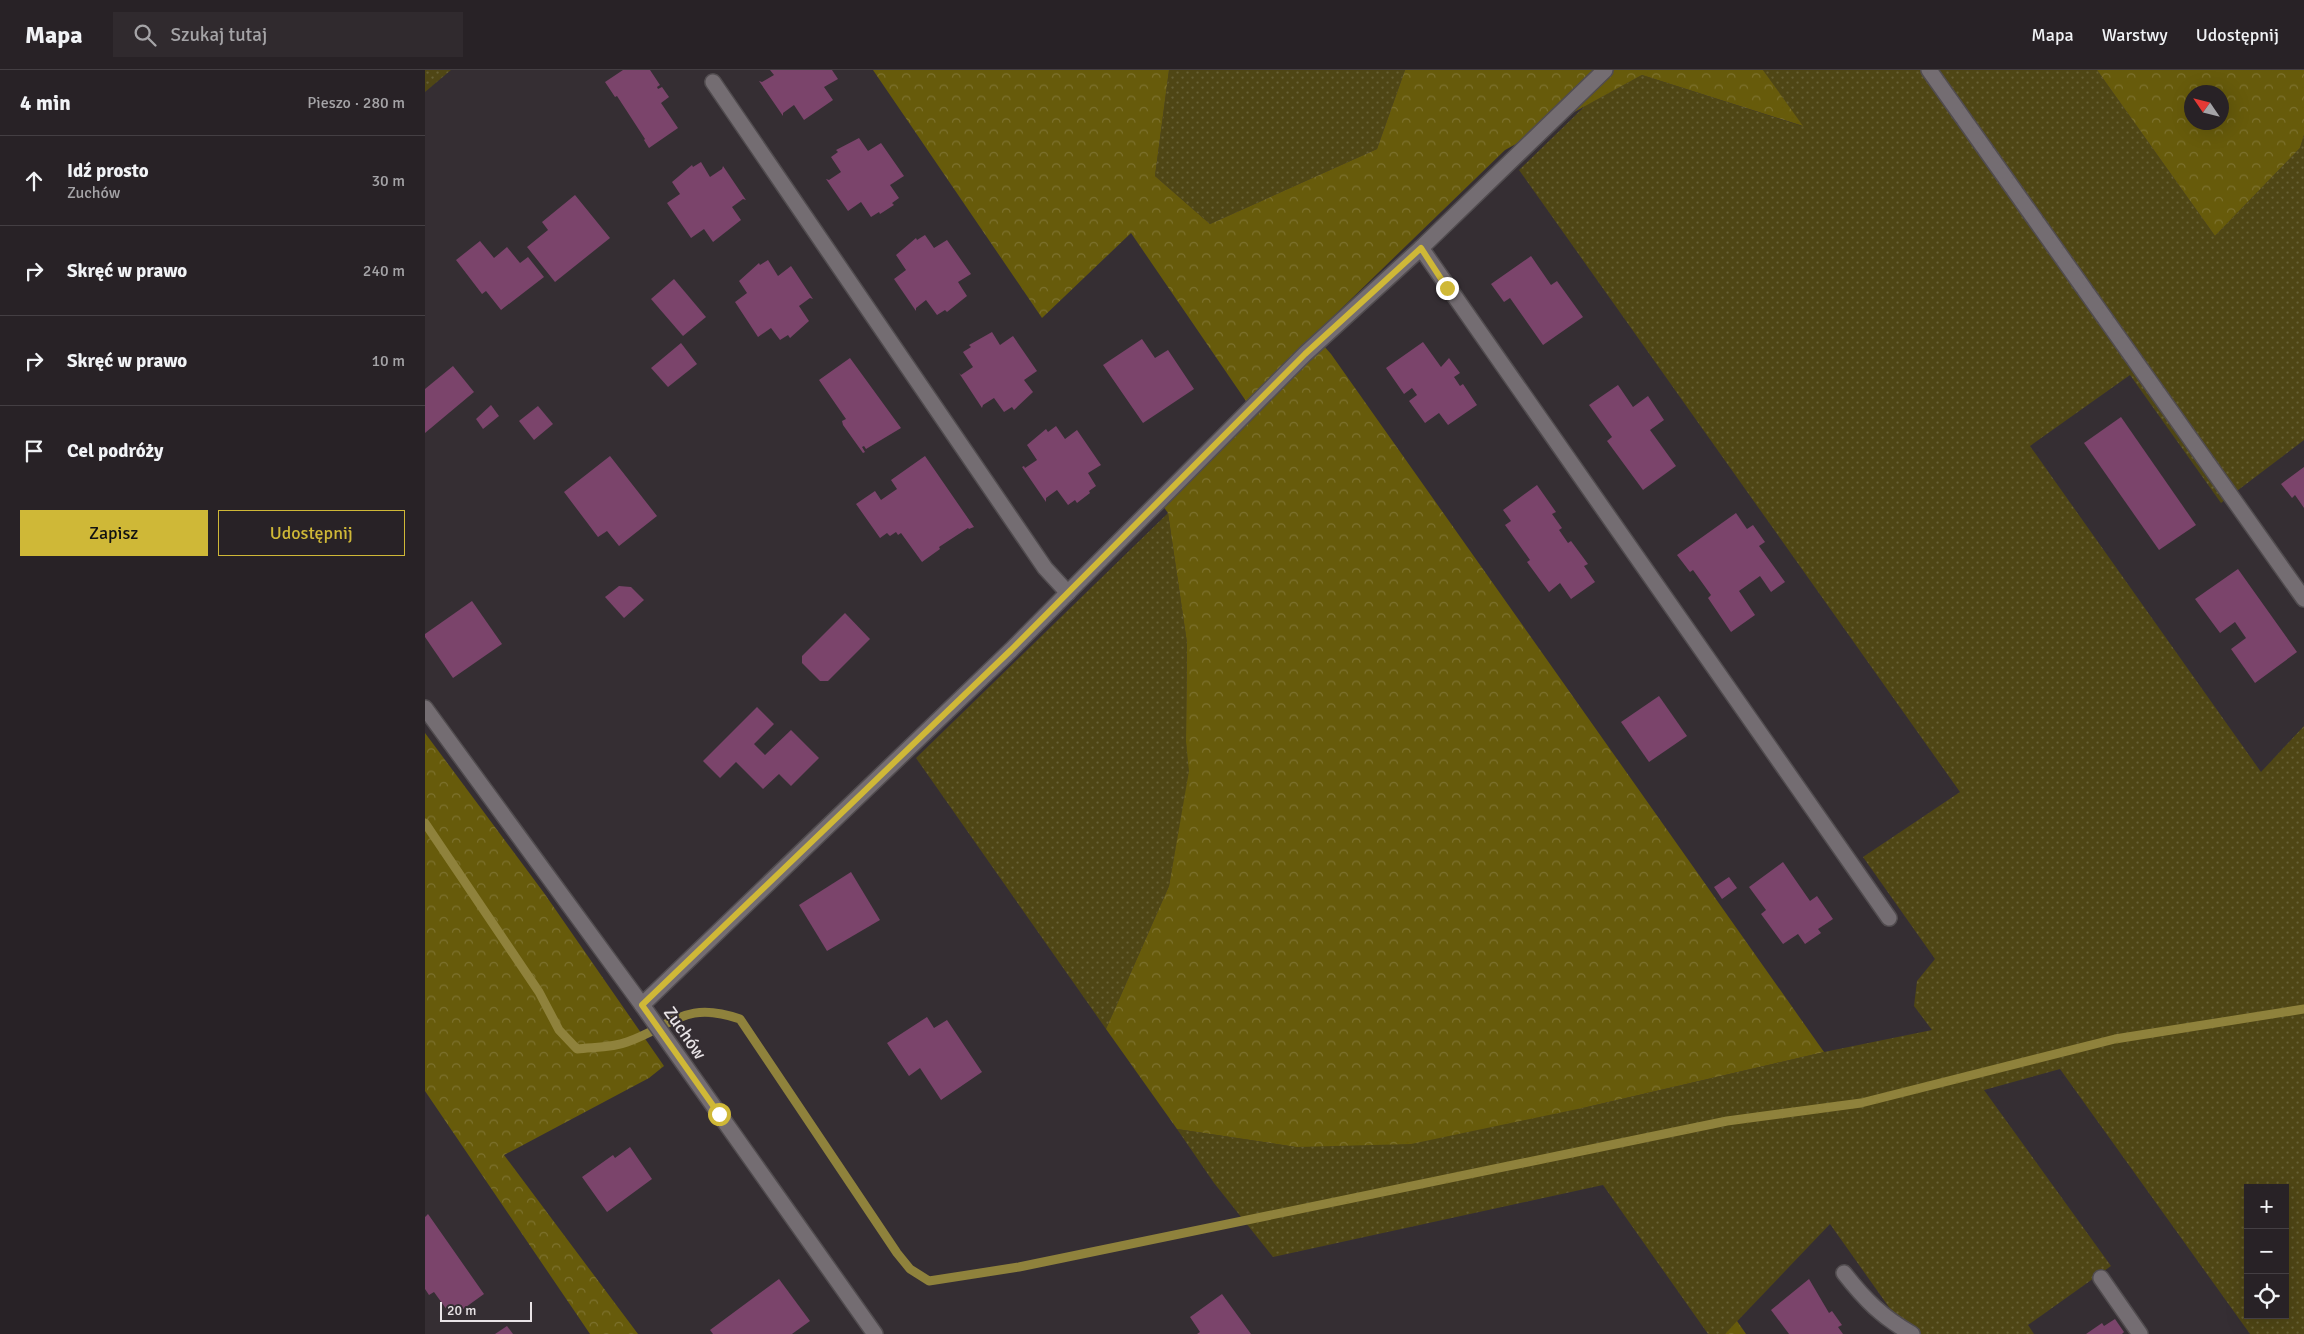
<!DOCTYPE html>
<html lang="pl">
<meta charset="utf-8">
<style>
body{margin:0;font-family:Signika,sans-serif;background:#302a2e;color:#f1f3f6}
.controls{position:absolute;right:15px;bottom:15px;display:grid;overflow:hidden;border-radius:0px;box-shadow:0 5px 20px #0002}
.controls button{width:45px;height:45px;display:grid;place-items:center;padding:0;border:0;border-bottom:1px solid #443f43;background:#282226;color:#f1f3f6;font:25px sans-serif}
.compass{position:absolute;left:1759px;top:15px;width:45px;height:45px;border-radius:50%;background:#282226;box-shadow:0 5px 20px #0002;rotate:305deg}
.scale{position:absolute;left:15px;bottom:12px;width:92px;box-sizing:border-box;padding-left:5px;border:2px solid #e9e4e7;border-top:0;font-size:14px;line-height:18px;white-space:nowrap;color:#e9e4e7;-webkit-text-stroke:4px #352e33;paint-order:stroke}
.stop{position:absolute;width:15px;height:15px;margin:-11px;border:4px solid #cfb837;border-radius:50%;background:#fff}
.stop.end{background:#cfb837;border-color:#fff;box-shadow:0 1px 5px #0008}
.list{margin:0;padding:0;list-style:none}
h2{display:flex;justify-content:space-between;align-items:center;height:65px;margin:0;padding:0 20px;font-size:21px}
h2 small{font-size:16px;font-weight:400;color:#a5a4a7}
.list li{display:grid;grid-template-columns:32px 1fr auto;gap:15px;align-items:center;box-sizing:border-box;height:90px;padding:0 20px;border-top:1px solid #443f43}
.list b{display:block;font-size:19px;white-space:nowrap}
.list p{margin:0;font-size:16px;white-space:nowrap;color:#a5a4a7}
.list em{font-size:16px;font-style:normal;color:#a5a4a7}
.actions{display:flex;gap:10px;padding:15px 20px}
.actions a{flex:1;padding:11px 0;border:1px solid #cfb837;border-radius:0px;text-align:center;font-size:18px;color:#cfb837}
.actions .main{background:#cfb837;color:#111}
.icon{flex:none;width:28px;height:28px;fill:none;stroke:currentColor;stroke-width:2;stroke-linecap:round;stroke-linejoin:round}
.map{position:relative;flex:none;width:1879px;height:1264px;overflow:hidden}
header{display:flex;align-items:center;gap:30px;box-sizing:border-box;height:70px;padding:0 25px;background:#282226;border-bottom:1px solid #443f43}
header strong{font-size:24px}
nav{display:flex;gap:28px;margin-inline-start:auto;font-size:18px}
.search{width:350px;height:45px;background:#302a2e;display:flex;align-items:center;gap:12px;box-sizing:border-box;padding:0 18px;border-radius:0px;color:#a5a4a7;font-size:19px}
main{display:flex}
aside{flex:1;background:#282226}
.map>svg:first-child{display:block}
.grass{fill:url(#grass-dots);fill-rule:evenodd}
.forest{fill:url(#forest-crowns);fill-rule:evenodd}
.lines{fill:none;stroke-linecap:round;stroke-linejoin:round}
.stream{stroke:#8f823c;stroke-width:9}
.building{fill:#7b446b}
.lane-casing{stroke:#514c4f;stroke-width:18}
.street-casing{stroke:#514c4f;stroke-width:18}
.lane{stroke:#746d72;stroke-width:15}
.street{stroke:#746d72;stroke-width:15}
.route{stroke:#cfb837;stroke-width:6}
.labels{text-anchor:middle;dominant-baseline:central;stroke-width:4;stroke-linejoin:round;paint-order:stroke}
.street-label{font-size:18px;fill:#e9e4e7;stroke:#352e33}
</style>
<header>
<strong>Mapa</strong>
<div class="search"><svg class="icon" aria-label="search" viewBox="0 0 24 24"><circle cx="10" cy="10" r="6"/><path d="M15 15l6 6"/></svg>Szukaj tutaj</div>
<nav><a>Mapa</a><a>Warstwy</a><a>Udostępnij</a></nav>
</header>
<main>
<aside>
<h2>4 min<small>Pieszo · 280 m</small></h2>
<ul class="list">
<li><svg class="icon" aria-label="ahead" viewBox="0 0 24 24"><path d="M12 20V5M6 11l6-6 6 6"/></svg><div><b>Idź prosto</b><p>Zuchów</p></div><em>30 m</em></li>
<li><svg class="icon" aria-label="right" viewBox="0 0 24 24"><path d="M7 20v-9h11M14 6l5 5-5 5"/></svg><div><b>Skręć w prawo</b></div><em>240 m</em></li>
<li><svg class="icon" aria-label="right" viewBox="0 0 24 24"><path d="M7 20v-9h11M14 6l5 5-5 5"/></svg><div><b>Skręć w prawo</b></div><em>10 m</em></li>
<li><svg class="icon" aria-label="arrive" viewBox="0 0 24 24"><path d="M6 21V4h12l-3 4 3 4H6"/></svg><div><b>Cel podróży</b></div></li>
</ul>
<div class="actions"><a class="main">Zapisz</a><a>Udostępnij</a></div>
</aside>
<div class="map">
<svg width="1879" height="1264" viewBox="0 0 1879 1264">
<defs>
<pattern id="grass-dots" width="8" height="8" patternUnits="userSpaceOnUse" patternTransform="scale(1.25)"><rect width="8" height="8" fill="#4f4615"/><path d="M2 2h.1M6 6h.1" fill="none" stroke="#686137" stroke-width="1.8" stroke-linecap="round"/></pattern>
<pattern id="forest-crowns" width="20" height="18" patternUnits="userSpaceOnUse" patternTransform="scale(1.25)"><rect width="20" height="18" fill="#675b0b"/><path d="M2 6a3 3 0 1 1 6 0M12 15a3 3 0 1 1 6 0" fill="none" stroke="#7d722f"/></pattern>
</defs>
<rect width="100%" height="100%" fill="#352e33"/>
<g class="grass">
<polygon points="0,0 26,0 0,22"/>
<polygon points="744,0 980,0 952,79 785,154 730,106"/>
<path d="M1338 0H1672L1790 166 1875 78 1879 65V370L1796 433 1705 305 1605 376 1836 702 1879 656V1264H1825L1635 999 1559 1020 1686 1196 1603 1255 1609 1264H1483L1405 1154 1300 1264H1283L1178 1115 848 1187 789 1113 752 1059 871 1077 1162 1037 1399 982 1507 960 1489 936 1492 911 1510 889 1438 787 1535 722 1094 100 1160 36 1217 5 1377 56ZM1823 1118H1860V1245H1823Z"/>
<polygon points="743,443 762,573 761,672 765,700 744,816 681,959 491,688"/>
</g>
<g class="forest">
<polygon points="448,0 744,0 730,106 785,154 952,79 980,0 1338,0 1378,56 1217,5 1080,80 889,265 906,284 1399,982 1162,1037 986,1074 871,1077 752,1059 681,959 744,816 764,701 761,672 762,573 743,443 730,425 823,334 706,163 617,248"/>
<path d="M1672 0H1879V65L1875 78 1790 166ZM1796 22V52H1766V22Z"/>
<polygon points="0,663 119,823 239,996 224,1008 79,1085 213,1264 165,1264 0,1021"/>
<polygon points="1312,1251 1321,1264 1300,1264"/>
</g>
<g class="lines">
<path class="stream" d="M0 753 114 922 134 960 152 979C167 977 187 978 202 972 249 955 260 930 315 949L472 1183 485 1199 504 1211 594 1197 1302 1051 1436 1033 1690 969 1879 939"/>
</g>
<g class="building">
<polygon points="198,0 225,0 235,15 232,17 233,19 237,17 244,27 236,33 253,58 224,78 219,70 220,69 192,26 190,27 180,12"/>
<polygon points="345,0 407,0 413,9 399,17 408,30 379,50 369,35 358,43 358,46 334,11 337,12 349,5"/>
<polygon points="434,68 443,81 456,73 479,106 465,115 474,128 467,133 469,135 455,144 454,142 446,147 436,132 423,141 401,109 404,110 416,102 406,87 413,82 411,80"/>
<polygon points="276,92 285,107 297,99 298,96 321,130 318,129 307,137 316,150 288,172 279,159 266,168 242,133 255,124 247,112 267,95 268,97"/>
<polygon points="150,125 185,168 130,212 102,177 123,160 117,152"/>
<polygon points="500,165 509,178 522,170 546,204 533,212 542,226 522,242 520,240 512,245 501,230 491,238 491,241 469,209 481,200 471,185 491,168 492,170"/>
<polygon points="55,171 69,188 82,177 95,193 103,187 119,207 76,240 61,221 57,224 31,190"/>
<polygon points="1106,186 1126,215 1132,211 1158,247 1118,275 1085,228 1079,232 1066,214"/>
<polygon points="343,190 353,206 366,196 388,229 385,228 374,236 384,251 365,268 363,265 355,270 346,258 333,267 310,232 322,223 314,211 334,193 335,195"/>
<polygon points="249,209 281,247 258,266 226,229"/>
<polygon points="567,262 575,275 588,266 612,301 599,310 608,322 589,340 587,337 579,342 569,328 558,335 557,338 534,303 536,305 548,297 538,282 546,277 544,275"/>
<polygon points="717,269 730,288 743,280 769,319 718,353 678,295"/>
<polygon points="998,272 1016,297 1024,288 1035,303 1029,307 1035,316 1038,314 1052,335 1023,355 1014,343 1000,353 984,331 992,325 987,318 979,324 961,298"/>
<polygon points="256,273 272,294 243,317 226,298"/>
<polygon points="425,288 476,358 441,379 439,376 437,377 440,382 438,383 418,355 417,351 421,349 394,310"/>
<polygon points="28,296 49,322 0,363 0,319"/>
<polygon points="1193,315 1208,337 1223,326 1239,350 1225,360 1251,396 1218,420 1182,371 1187,367 1164,335"/>
<polygon points="66,335 74,346 58,359 51,349"/>
<polygon points="113,336 128,354 109,370 94,351"/>
<polygon points="1696,347 1771,455 1734,480 1659,373"/>
<polygon points="631,356 640,369 652,360 676,395 663,403 671,416 664,421 665,423 652,433 650,430 643,435 632,420 621,428 621,432 597,397 599,396 600,398 612,390 602,375 621,359 623,362"/>
<polygon points="185,386 232,446 194,476 182,461 173,467 139,422"/>
<polygon points="500,386 549,457 544,459 543,458 514,477 515,479 497,492 476,463 473,465 471,462 465,466 462,463 455,468 431,434 450,421 456,430 472,419 466,410"/>
<polygon points="1879,397 1879,438 1870,425 1867,428 1856,414"/>
<polygon points="1112,415 1131,442 1127,444 1137,458 1134,460 1143,473 1146,471 1163,494 1159,496 1170,512 1146,529 1135,513 1124,522 1102,492 1105,490 1080,455 1086,451 1078,440"/>
<polygon points="1311,443 1322,459 1328,455 1340,472 1334,476 1360,512 1346,522 1335,506 1314,521 1330,545 1306,562 1283,528 1286,525 1268,500 1265,502 1252,485"/>
<polygon points="1813,499 1872,582 1830,613 1806,579 1821,568 1810,552 1795,563 1770,529"/>
<polygon points="194,516 206,517 219,530 199,548 180,527"/>
<polygon points="47,531 77,574 28,608 0,567 0,564"/>
<polygon points="420,543 445,569 403,611 395,611 377,593 377,586"/>
<polygon points="1234,626 1262,666 1224,692 1196,652"/>
<polygon points="332,637 349,654 329,674 340,685 366,660 394,688 366,716 354,704 338,719 311,692 295,708 278,691"/>
<polygon points="1358,792 1385,831 1392,826 1408,849 1393,859 1396,863 1380,874 1373,864 1358,874 1336,844 1341,840 1324,817"/>
<polygon points="426,802 455,850 402,881 374,835"/>
<polygon points="1304,807 1312,818 1297,829 1289,817"/>
<polygon points="502,947 509,958 522,950 557,1002 516,1030 495,998 484,1006 462,973"/>
<polygon points="205,1077 227,1109 182,1142 157,1107 188,1085 190,1088"/>
<polygon points="3,1144 59,1224 27,1247 9,1222 4,1225 0,1219 0,1147"/>
<polygon points="354,1209 385,1251 367,1264 288,1264 285,1260"/>
<polygon points="1384,1209 1404,1243 1407,1241 1417,1255 1413,1257 1418,1264 1364,1264 1346,1240"/>
<polygon points="797,1224 826,1264 772,1264 775,1262 765,1247"/>
<polygon points="1690,1249 1699,1262 1697,1264 1661,1264 1677,1253 1679,1256"/>
<polygon points="82,1256 88,1264 70,1264"/>
</g>
<g class="lines">
<defs>
<g id="lane">
<polyline points="1504,0 1879,529"/>
<polyline points="288,12 620,498 643,523"/>
<polyline points="996,178 1180,0"/>
<polyline points="217,935 586,580 880,284 996,178 1464,848"/>
<path d="M1419 1203C1440 1230 1457 1247 1487 1264"/>
<polyline points="1676,1208 1715,1264"/>
</g>
<polyline id="street" points="0,638 217,935 450,1264"/>
</defs>
<use href="#lane" class="lane-casing"/>
<use href="#street" class="street-casing"/>
<use href="#lane" class="lane"/>
<use href="#street" class="street"/>
</g>
<g class="lines">
<polyline class="route" points="294,1044 217,935 586,580 880,284 996,178 1022,218"/>
</g>
<g class="labels">
<g class="street-label">
<text transform="translate(260 963) rotate(55)">Zuchów</text>
</g>
</g>
</svg>
<div class="controls">
<button>+</button>
<button>−</button>
<button><svg class="icon" aria-label="locate" viewBox="0 0 24 24"><circle cx="12" cy="12" r="6"/><path d="M12 2v4M12 18v4M2 12h4M18 12h4"/></svg></button>
</div>
<svg class="compass" viewBox="-18 -18 36 36"><path d="M0-13l5 13h-10z" fill="#e53935"/><path d="M0 13l5-13h-10z" fill="#a5a4a7"/></svg>
<div class="scale">20 m</div>
<div class="stop" style="left:294px;top:1044px"></div>
<div class="stop end" style="left:1022px;top:218px"></div>
</div>
</main>
